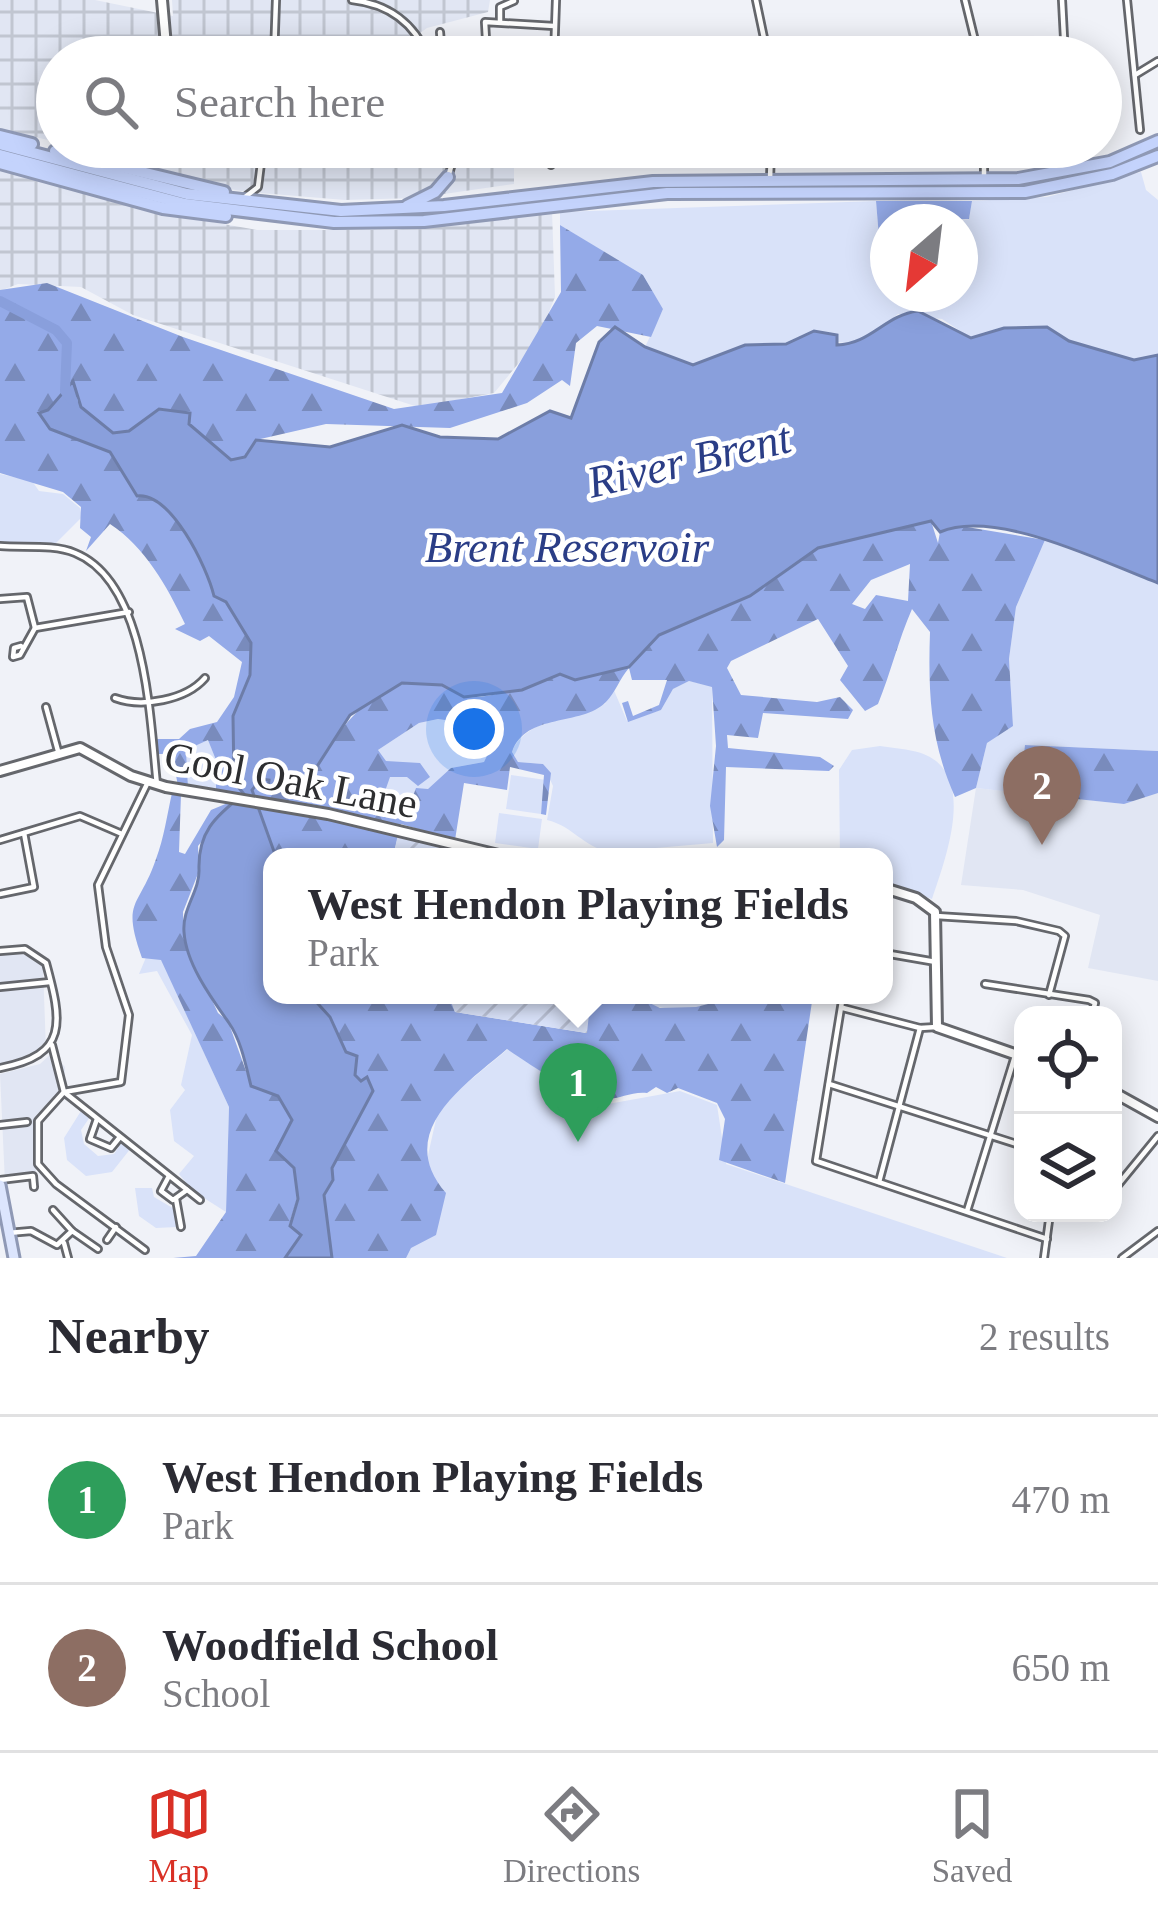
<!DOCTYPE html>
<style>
body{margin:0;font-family:"Times New Roman",serif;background:#f2f2f3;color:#2b2b33}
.controls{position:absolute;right:36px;bottom:36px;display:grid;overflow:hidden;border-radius:24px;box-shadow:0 6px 30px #0003}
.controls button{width:108px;height:108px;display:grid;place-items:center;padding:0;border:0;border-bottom:3px solid #e1e1e2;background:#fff;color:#2b2b33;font:60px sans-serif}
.compass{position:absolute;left:870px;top:204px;width:108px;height:108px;border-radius:50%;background:#fff;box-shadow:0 6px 30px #0003;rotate:208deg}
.you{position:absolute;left:474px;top:729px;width:42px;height:42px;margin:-30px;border:9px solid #fff;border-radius:50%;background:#1a73e8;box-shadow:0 0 0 18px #1a73e833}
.badge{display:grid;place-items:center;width:78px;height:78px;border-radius:50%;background:#d93025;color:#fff;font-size:39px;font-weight:700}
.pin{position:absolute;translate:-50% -99px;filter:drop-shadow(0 3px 6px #0008)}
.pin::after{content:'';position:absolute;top:63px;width:42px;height:36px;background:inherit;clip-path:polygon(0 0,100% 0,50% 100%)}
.popup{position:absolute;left:263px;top:848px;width:630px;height:156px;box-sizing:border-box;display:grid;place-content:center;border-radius:24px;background:#fff;filter:drop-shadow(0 3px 9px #0005);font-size:39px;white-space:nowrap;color:#7c7c81}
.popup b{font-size:45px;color:#2b2b33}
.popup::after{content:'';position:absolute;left:50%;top:100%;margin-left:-24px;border:24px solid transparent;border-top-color:#fff}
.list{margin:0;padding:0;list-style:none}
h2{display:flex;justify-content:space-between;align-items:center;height:156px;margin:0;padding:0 48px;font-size:51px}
h2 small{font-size:39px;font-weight:400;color:#7c7c81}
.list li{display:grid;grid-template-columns:78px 1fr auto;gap:36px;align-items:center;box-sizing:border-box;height:168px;padding:0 48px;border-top:3px solid #e1e1e2}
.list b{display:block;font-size:45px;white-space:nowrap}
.list p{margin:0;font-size:39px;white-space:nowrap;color:#7c7c81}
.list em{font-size:39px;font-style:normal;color:#7c7c81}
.icon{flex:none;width:66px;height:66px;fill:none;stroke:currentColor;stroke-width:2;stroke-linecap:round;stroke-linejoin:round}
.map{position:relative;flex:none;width:1158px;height:1258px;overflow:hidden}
.search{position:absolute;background:#fff;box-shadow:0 6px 30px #0003;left:36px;right:36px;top:36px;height:132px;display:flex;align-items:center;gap:30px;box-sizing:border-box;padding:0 42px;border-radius:66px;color:#7c7c81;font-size:45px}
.sheet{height:492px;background:#fff}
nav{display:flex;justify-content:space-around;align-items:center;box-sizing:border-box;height:168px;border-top:3px solid #e1e1e2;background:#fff;font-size:33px;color:#7c7c81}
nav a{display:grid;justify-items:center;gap:6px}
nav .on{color:#d93025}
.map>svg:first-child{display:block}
.built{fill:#e1e6f3}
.industrial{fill:url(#industrial-grid)}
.green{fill:#d9e2f9}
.forest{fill:url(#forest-firs);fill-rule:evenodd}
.garden{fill:url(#garden-furrows)}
.water{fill:#899fdc;stroke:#6d7da8;stroke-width:3}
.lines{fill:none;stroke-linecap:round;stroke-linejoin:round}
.river{stroke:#899fdc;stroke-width:10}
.street-casing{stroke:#65676c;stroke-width:10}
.secondary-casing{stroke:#65676c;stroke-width:14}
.primary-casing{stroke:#8f99b5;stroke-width:15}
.highway-casing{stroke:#8f99b5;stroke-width:16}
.street{stroke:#fff;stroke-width:4.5}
.secondary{stroke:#fff;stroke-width:8}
.primary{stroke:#dce5fd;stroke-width:9}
.highway{stroke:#c4d3fc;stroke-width:10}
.labels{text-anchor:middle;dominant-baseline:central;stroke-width:9;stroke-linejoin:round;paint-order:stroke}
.street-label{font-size:42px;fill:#2d2e30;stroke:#fff}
.water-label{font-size:45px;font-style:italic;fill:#2a3d86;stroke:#fff}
</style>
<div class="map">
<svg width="1158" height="1258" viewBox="0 0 1158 1258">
<defs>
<pattern id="industrial-grid" width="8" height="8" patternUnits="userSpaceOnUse" patternTransform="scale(3)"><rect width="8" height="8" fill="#e1e6f3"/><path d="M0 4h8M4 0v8" fill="none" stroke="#c1c6d1"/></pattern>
<pattern id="forest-firs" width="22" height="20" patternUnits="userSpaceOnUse" patternTransform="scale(3)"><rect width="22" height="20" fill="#94aae8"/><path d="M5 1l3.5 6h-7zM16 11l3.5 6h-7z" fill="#798bbc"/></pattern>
<pattern id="garden-furrows" width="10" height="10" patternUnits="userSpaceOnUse" patternTransform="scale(3)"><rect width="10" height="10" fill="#d9e2f9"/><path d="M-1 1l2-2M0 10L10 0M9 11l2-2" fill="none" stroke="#bbc2d6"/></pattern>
</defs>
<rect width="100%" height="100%" fill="#f0f2f8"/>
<g class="built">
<polygon points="1158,770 1158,981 1088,968 1100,915 1023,890 961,885 976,788 1124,804"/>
<polygon points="28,954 43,967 46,1050 35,1059 0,1064 0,955"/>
<polygon points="52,1053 65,1067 64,1092 38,1120 38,1164 34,1176 5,1183 0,1074 40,1064"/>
</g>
<g class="industrial">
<polygon points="0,0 95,0 173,16 172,0 490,0 488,12 427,28 413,38 420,57 57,57 57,142 0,129"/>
<polygon points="71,147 514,147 514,184 416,198 345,200 247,192 168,178"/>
<polygon points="0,168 155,212 257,230 394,230 552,211 555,297 537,341 494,393 418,407 133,315 81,287 18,284 0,291"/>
</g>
<g class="green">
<path d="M1141 172 1146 190 1158 200V355L1134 360 1069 341 1047 327 1004 328 971 338 942 319 898 314C867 339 851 355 814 331L786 344 745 345 693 366 645 347 663 309 643 276 560 225V212L876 201 879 236H888V294H960L957 222 969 219 972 201 1047 197Z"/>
<polygon points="0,474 32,481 39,491 63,494 80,508 82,517 53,546 0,544"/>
<polygon points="1045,540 1158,583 1158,751 1026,745 1020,793 976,788 987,743 1013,725 1009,659 1016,607"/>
<path d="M689 681 712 686 713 843 610 852C583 847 573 826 547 820L553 786 543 764 518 762 512 752C523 721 576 713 605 704L613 688 627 721 661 710 673 689Z"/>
<polygon points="438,719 493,726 494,741 484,762 451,768 409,814 376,807 378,750 419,723"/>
<polygon points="208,739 216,760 216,791 188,787 186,750"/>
<path d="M880 746C899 749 921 749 936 761 972 790 944 863 932 899L884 883V857H840L839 770 852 750Z"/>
<polygon points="511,775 546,780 541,814 506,809"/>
<polygon points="499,813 542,819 538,849 495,843"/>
<polygon points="147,955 161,959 229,1107 226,1212 193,1191 179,1174 194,1156 174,1141 170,1110 185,1090 181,1085 192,1035 157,971 139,974"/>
<path d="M633 995H744C710 1005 662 1020 633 995Z"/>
<polygon points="508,1049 574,1094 608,1104 680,1091 717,1105 726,1164 1007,1258 405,1258 439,1106"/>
<polygon points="81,1111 90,1117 81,1130 84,1144 98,1156 114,1154 122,1142 131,1148 112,1172 86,1176 67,1160 64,1138"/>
<polygon points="135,1188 152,1188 154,1197 176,1210 177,1227 156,1228 139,1216"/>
</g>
<g class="forest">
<polygon points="876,201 972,201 969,219 888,222 888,236 879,237"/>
<path d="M560 225 643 275 663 309 651 337 597 326 576 343 570 386 562 380 527 403 450 428 326 424 256 440 244 457 231 460 189 424 190 413 159 408 130 431 112 433 81 407 73 382 48 411 39 412 50 429 110 452 137 495C171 493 207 566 214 596L226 602 251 643 250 675 233 716V747L245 794 216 791V760L208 740 186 750 188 787 178 786 172 754H153L152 739H179L190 729 217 722 234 697 242 662 209 636 200 641 175 629 185 624C167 586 145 547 110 524L86 551 91 537 80 528 81 507 63 492 0 473V290L47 283 183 337 394 409 502 393 561 292Z"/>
<path d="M931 521 938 543 940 532 955 525 1045 540 1016 607 1009 659 1013 726 987 743 976 788 955 797C930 741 928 692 930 632L912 609C898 641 891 672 878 704L865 711 840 680 848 666 818 619 731 661 727 668 741 695 817 702 840 697 853 710 848 719 763 713 758 738 727 735 728 748 820 757 834 766 829 771 726 767 724 840 717 847 710 806 716 746 712 687 689 681 673 689 661 710 628 722 622 703 628 701 633 716 659 705 667 680H632L629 668C620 678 615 693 606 702 581 727 526 712 512 752L518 762 543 764 551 773 546 815 541 814 544 775 510 767 507 790 464 783 455 840 401 824 393 857H277L251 790 262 779 301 785C337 739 370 667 441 685 449 687 457 696 466 697 497 700 535 679 564 674 585 670 608 669 629 667L659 635 750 596 818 548 901 524ZM910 564 908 601 876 595 865 609 852 604 871 580ZM438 719 493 727 494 741 484 762 451 768 428 789 416 788 410 804H394L392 809 383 797 390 777H407L418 786 430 777 420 763 386 761 378 750 419 723Z"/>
<polygon points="1025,745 1158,751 1158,793 1124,804 1020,793"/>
<path d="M172 793 181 794 179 852 185 854 211 810 235 800 198 846 199 871 183 912 184 940 218 1013 228 1021 251 1085 278 1096 292 1120 276 1151 294 1168 297 1199 289 1225 302 1234 285 1258H173L196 1256 226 1212 229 1107 161 960 142 958C121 899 139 909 156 859 164 838 167 815 172 793Z"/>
<path d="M310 995H422L452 1002 455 1012 586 1033 591 995H633L660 1008 696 1007 744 995H813L785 1183 719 1160 725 1119 717 1103 678 1088 667 1093 656 1087 647 1093C629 1091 616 1102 600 1098 565 1090 539 1070 507 1049 465 1085 393 1132 446 1193L436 1235 411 1248 406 1258H332L324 1195 333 1180 332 1168 373 1092 368 1078 362 1081 355 1076 357 1057 346 1053Z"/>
</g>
<g class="garden">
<polygon points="398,834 475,857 393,857"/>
<polygon points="422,995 591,995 587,1033 455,1012 451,1002"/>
</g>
<path class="water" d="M918 311 971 338 1004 328 1047 327 1069 341 1134 360 1158 355V583C1104 563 997 508 940 532L931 521 818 548 750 596 659 635 629 667 575 680 560 674 522 690 464 697 442 685 402 683 350 715 307 782 282 780 268 789 269 780 261 779 252 790 276 857H272V995H310L330 1017 346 1052 357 1056 355 1075 361 1081 367 1077 373 1091 332 1168 333 1180 324 1195 332 1258H285L301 1235 290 1226 298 1199 294 1168 276 1151 292 1120 278 1096 251 1086C246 1066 241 1040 229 1023 212 999 186 964 184 932 182 908 200 891 199 869 198 833 214 817 244 794L234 782 233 716 250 675 251 643 226 602 214 596C207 567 171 492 137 496L110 452 50 429 39 413 48 410 73 381 81 407 113 433 129 431 159 409 190 413 189 424 231 460 245 457 256 440 330 447 402 425 440 437 498 439 550 411 571 418 599 342 615 327 645 347 693 365 745 345 786 344 814 331 837 335V345C871 344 885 315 918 311Z"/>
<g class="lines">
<polyline class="river" points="0,301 56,330 67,343 65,391 73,401"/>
<defs>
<g id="street">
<path d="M352 0C389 4 415 24 428 57"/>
<polyline points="756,0 768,57"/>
<polyline points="965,0 979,57"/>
<polyline points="1062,0 1065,57"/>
<polyline points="1127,0 1140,130"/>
<polyline points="500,21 500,7 514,1"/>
<polyline points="440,32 441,44 460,49"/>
<polyline points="555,45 977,49"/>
<polyline points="168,46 274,57 276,0"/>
<polyline points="460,57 460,49 486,49"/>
<polyline points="487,57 485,22 554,26"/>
<polyline points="554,57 556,0"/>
<polyline points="1135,75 1158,61"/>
<polyline points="984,147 984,175"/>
<polyline points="1069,147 1070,166"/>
<polyline points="551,165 552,147"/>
<polyline points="139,168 162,149"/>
<polyline points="448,177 457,147"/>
<polyline points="770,180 771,147"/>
<polyline points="245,197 258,187 263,147"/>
<path d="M0 546C23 548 54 544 75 553 147 582 150 721 157 785"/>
<polyline points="0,599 27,597 35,628 129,612"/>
<polyline points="21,646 14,648 13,657 20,655 35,628"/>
<path d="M115 698C142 708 186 700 205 678"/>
<polyline points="46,707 58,751"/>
<polyline points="0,840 80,816 122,834"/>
<polyline points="721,856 721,857"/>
<polyline points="0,894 34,887 24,833"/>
<polyline points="936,916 1016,921 1059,931 1065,936 1049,995"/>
<path d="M0 951 25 949 46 963C62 1022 69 1055 0 1068"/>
<polyline points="884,953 936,962"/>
<polyline points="985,984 1089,1000 1095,1003 1092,1015"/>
<polyline points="0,987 50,982"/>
<polyline points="843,995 816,1161 1047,1239"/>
<polyline points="843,1008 920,1028 937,1027"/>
<polyline points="52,1045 64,1092 38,1121 38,1164 56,1184 145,1250"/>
<polyline points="829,1084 1023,1146"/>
<polyline points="64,1092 121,1082 129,1015 106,947 98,885 147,784"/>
<polyline points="64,1092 200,1200"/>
<polyline points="97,1119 90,1139 111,1148 120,1137"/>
<polyline points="0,1125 27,1122"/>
<polyline points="169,1176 161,1191 173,1200 187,1190"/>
<polyline points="0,1180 33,1176 34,1187"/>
<polyline points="879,1182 920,1028"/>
<polyline points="1113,1191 1158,1136"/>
<polyline points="176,1199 181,1227"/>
<polyline points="53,1210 72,1231"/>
<polyline points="967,1211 1015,1056"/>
<polyline points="8,1233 31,1231 57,1245 72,1231 98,1249"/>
<polyline points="107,1240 116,1227"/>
<polyline points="64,1243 68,1258"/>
<polyline points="1044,1258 1050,1213"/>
<polyline points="1122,1258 1158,1231"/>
</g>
<g id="secondary">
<polyline points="162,0 167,57"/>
<polyline points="162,149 162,147"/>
<polyline points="0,771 80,748 131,776 166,787 328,814 507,857"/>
<polyline points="884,888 916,898 935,912 937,1027 1023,1057"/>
<polyline points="1113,1092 1158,1117"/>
</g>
<polyline id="primary" points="0,1185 14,1258"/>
<g id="highway">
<polyline points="0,136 32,144"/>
<polyline points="0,144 187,194 341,211 444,206 653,182 1018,179 1110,162 1158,141"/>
<polyline points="55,151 224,192"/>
<polyline points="0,155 185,204 334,222 424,221 667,193 1025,192 1112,174 1158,156"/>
<polyline points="0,163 163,208 226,216"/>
<polyline points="407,206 435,192 448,177"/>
</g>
</defs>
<use href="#street" class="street-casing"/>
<use href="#secondary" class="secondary-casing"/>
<use href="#primary" class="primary-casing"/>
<use href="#highway" class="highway-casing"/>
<use href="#street" class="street"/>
<use href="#secondary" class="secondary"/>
<use href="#primary" class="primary"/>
<use href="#highway" class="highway"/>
</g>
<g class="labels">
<g class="street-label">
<text transform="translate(291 780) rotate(11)">Cool Oak Lane</text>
</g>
<g class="water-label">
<text transform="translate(689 460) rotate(-13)">River Brent</text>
<text x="567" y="547">Brent Reservoir</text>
</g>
</g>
</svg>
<div class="controls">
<button><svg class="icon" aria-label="locate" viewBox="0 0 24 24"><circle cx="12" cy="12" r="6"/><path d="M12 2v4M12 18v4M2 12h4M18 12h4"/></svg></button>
<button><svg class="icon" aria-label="layers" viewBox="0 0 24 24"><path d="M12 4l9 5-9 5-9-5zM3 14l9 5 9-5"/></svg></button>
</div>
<svg class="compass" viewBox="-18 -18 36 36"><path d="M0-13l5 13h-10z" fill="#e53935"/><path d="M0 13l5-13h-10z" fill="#7c7c81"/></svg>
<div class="you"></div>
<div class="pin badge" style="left:578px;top:1142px;background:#2e9e5b">1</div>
<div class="popup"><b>West Hendon Playing Fields</b>Park</div>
<div class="pin badge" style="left:1042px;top:845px;background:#8d6e63">2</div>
<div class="search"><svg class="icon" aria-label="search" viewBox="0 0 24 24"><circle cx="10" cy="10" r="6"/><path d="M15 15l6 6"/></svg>Search here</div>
</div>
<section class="sheet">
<h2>Nearby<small>2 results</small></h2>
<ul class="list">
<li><span class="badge" style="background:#2e9e5b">1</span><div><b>West Hendon Playing Fields</b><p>Park</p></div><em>470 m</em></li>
<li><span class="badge" style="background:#8d6e63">2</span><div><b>Woodfield School</b><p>School</p></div><em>650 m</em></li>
</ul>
</section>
<nav>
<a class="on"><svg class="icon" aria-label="map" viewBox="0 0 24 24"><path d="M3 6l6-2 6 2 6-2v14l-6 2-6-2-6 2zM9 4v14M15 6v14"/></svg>Map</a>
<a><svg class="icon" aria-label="directions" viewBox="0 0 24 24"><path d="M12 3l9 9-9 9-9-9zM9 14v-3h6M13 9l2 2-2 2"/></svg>Directions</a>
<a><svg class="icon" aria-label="saved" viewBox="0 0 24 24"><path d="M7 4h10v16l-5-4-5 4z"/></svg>Saved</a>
</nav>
